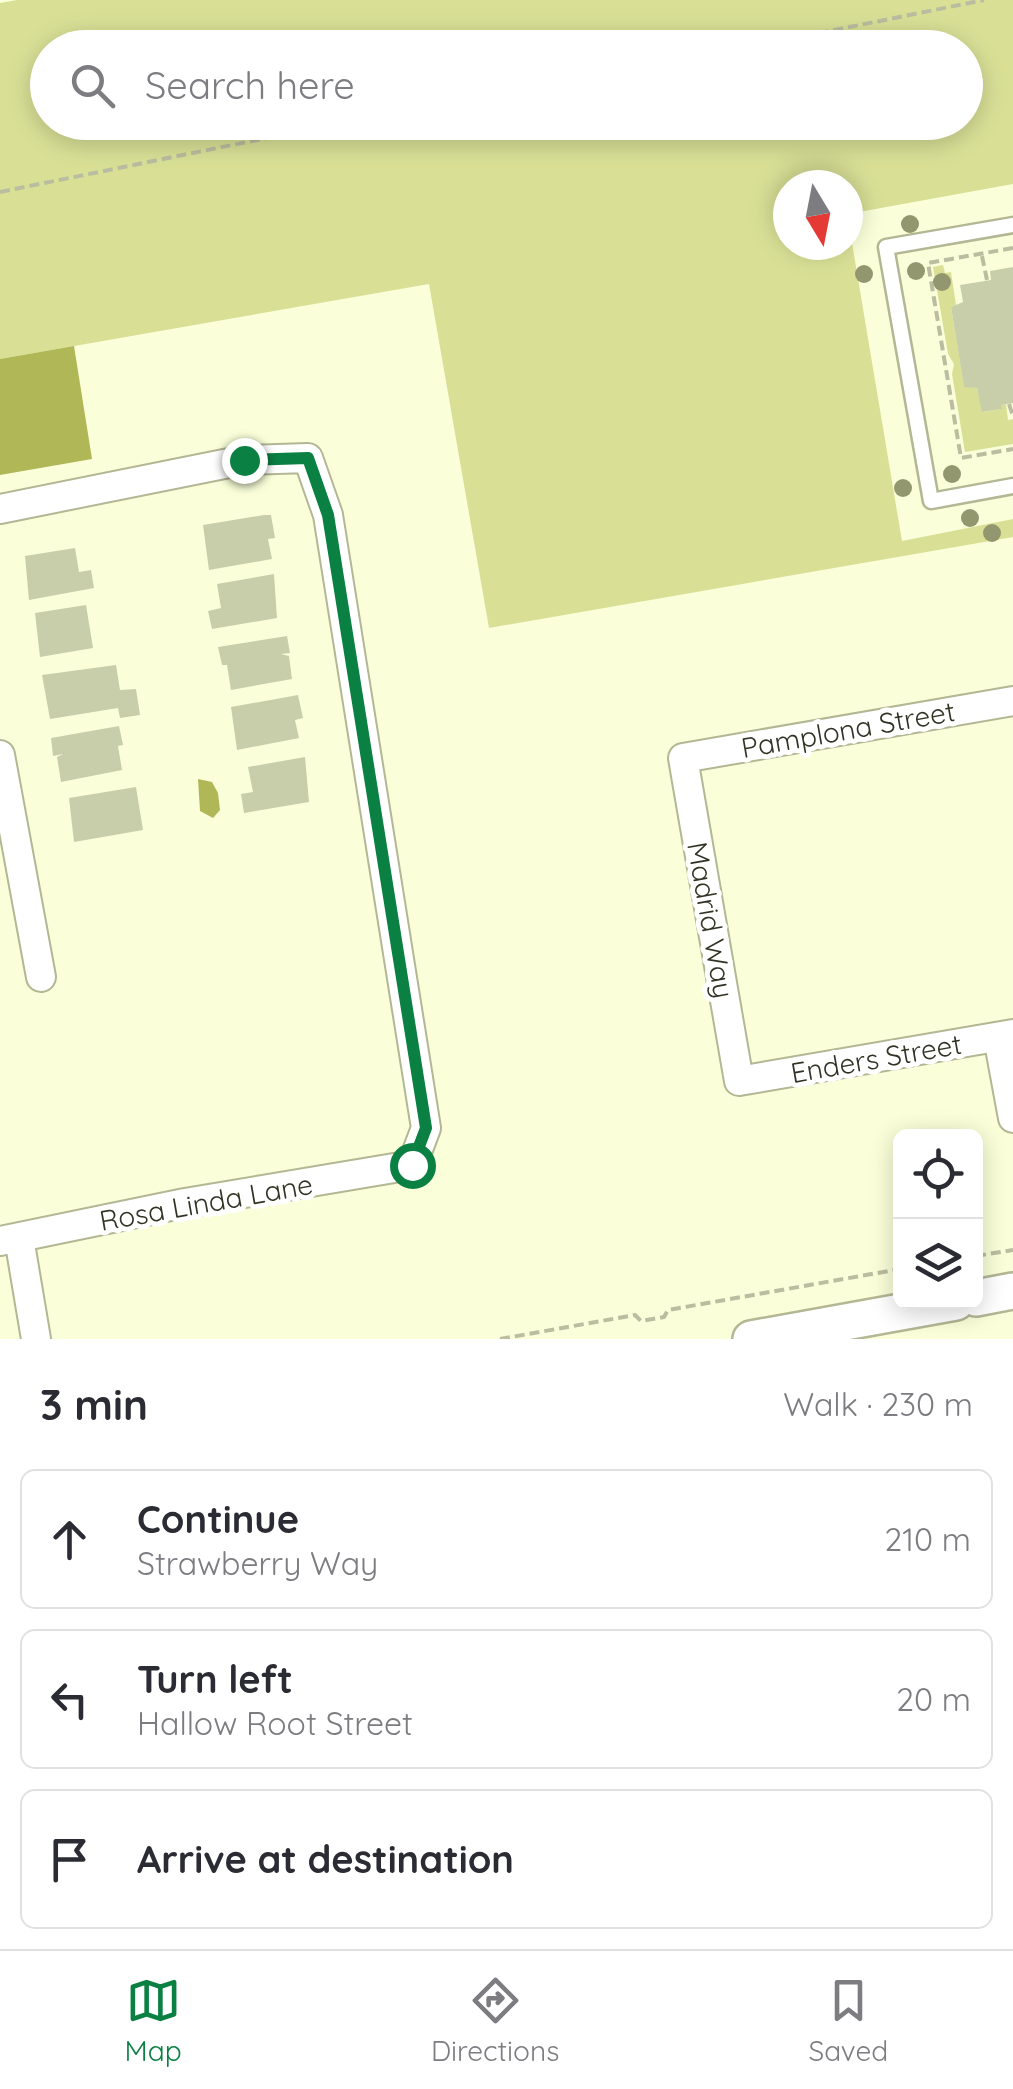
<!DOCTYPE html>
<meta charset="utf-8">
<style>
body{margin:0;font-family:Quicksand,sans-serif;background:#f7f7f7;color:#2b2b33}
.controls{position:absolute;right:30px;bottom:30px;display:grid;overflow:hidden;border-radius:15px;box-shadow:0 5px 25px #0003}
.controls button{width:90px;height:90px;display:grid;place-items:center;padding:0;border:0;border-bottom:2px solid #e1e1e2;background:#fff;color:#2b2b33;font:50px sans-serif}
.compass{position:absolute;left:773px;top:170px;width:90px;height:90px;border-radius:50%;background:#fff;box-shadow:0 5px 25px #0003;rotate:170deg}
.stop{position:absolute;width:30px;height:30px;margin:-22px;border:8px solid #0b8043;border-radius:50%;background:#fff}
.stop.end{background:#0b8043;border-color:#fff;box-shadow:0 2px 10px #0008}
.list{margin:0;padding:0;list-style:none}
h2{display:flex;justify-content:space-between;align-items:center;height:130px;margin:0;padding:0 40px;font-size:42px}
h2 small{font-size:32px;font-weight:400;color:#7c7c81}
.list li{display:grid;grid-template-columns:65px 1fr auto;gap:30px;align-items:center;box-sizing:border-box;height:140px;margin:0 20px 20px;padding:0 20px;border:2px solid #e1e1e2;border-radius:15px}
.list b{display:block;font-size:38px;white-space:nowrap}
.list p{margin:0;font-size:32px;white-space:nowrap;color:#7c7c81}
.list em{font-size:32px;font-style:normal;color:#7c7c81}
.icon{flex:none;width:55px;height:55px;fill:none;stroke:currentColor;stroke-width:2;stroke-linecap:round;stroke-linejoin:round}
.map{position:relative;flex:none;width:1013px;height:1339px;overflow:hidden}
.search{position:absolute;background:#fff;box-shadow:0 5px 25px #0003;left:30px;right:30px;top:30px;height:110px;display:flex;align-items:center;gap:25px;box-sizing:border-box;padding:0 35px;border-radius:55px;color:#7c7c81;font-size:38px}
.sheet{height:610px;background:#fff}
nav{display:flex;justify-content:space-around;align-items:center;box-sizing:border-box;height:140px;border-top:2px solid #e1e1e2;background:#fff;font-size:28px;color:#7c7c81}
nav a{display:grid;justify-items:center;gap:5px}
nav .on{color:#0b8043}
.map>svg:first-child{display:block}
.green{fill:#d9e096;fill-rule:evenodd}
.water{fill:#b0b757}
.building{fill:#c9ceaa}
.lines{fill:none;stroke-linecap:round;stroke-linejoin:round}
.service-casing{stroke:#b3b794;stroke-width:19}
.minor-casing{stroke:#b3b794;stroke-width:32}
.tertiary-casing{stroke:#b3b794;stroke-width:40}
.path{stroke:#babd9f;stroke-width:4;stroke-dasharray:10 5;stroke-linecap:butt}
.service{stroke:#fff;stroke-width:14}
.minor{stroke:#fff;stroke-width:28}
.tertiary{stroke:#fff;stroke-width:35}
.tree{fill:#93976f}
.route{stroke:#0b8043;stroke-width:12}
.labels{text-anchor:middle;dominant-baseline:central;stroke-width:10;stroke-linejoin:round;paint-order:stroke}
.street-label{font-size:28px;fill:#323325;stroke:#fff}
</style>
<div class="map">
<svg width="1013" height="1339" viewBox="0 0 1013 1339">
<rect width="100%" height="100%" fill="#faffd9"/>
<g class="green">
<path d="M17 0H1013V184L848 214V185H788V245H848V219L902 541 1013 519V537L489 628 429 284 0 359V3ZM48 48H966V122H48Z"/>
<polygon points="943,265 945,273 951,272 956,305 951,307 964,386 977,388 983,412 1001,409 1001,405 1006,404 1008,420 1013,419 1013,444 965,452 952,374 954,364 948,354 933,267"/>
</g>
<g class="water">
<polygon points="74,346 92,459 0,475 0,359"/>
<polygon points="198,779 212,782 218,793 220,810 213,818 200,811"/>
</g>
<g class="building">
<polygon points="1013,267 1013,403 1001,405 1002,409 982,412 977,388 964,387 951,307 963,302 960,285 991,280 990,271"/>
<polygon points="264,515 271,515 275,538 268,539 272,559 209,570 203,525"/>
<polygon points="75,548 79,572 91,570 94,588 29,600 25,556"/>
<polygon points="274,574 277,618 212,629 208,611 221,608 217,584"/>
<polygon points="86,605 93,648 40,657 35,613"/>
<polygon points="287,636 290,653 281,654 289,656 292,679 231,690 227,665 222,665 218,647"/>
<polygon points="116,665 120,690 136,689 140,715 120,718 118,708 50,719 42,675"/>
<polygon points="298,695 303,718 295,720 299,738 237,750 231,707"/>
<polygon points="119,726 123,745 118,746 122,770 61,782 57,757 63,754 53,756 51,738"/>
<polygon points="305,757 309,802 244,813 241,794 253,792 248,767"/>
<polygon points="136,787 143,830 74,842 69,798"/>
</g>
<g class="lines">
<defs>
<polyline id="service" points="1013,225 886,247 931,501 1013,486"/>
<g id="minor">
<polyline points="0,509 244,460 308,458 328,515 426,1128 412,1165 185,1203 0,1241"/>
<polyline points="1013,701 683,758 739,1081 1013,1034"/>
<polyline points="0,755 41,977"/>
<polyline points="998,1037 1013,1118"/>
<polyline points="19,1238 36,1339"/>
</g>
<g id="tertiary">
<polyline points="976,1298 1013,1291"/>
<polyline points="751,1339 956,1302"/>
</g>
</defs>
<use href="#service" class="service-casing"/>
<use href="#minor" class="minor-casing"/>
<use href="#tertiary" class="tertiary-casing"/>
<g class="path">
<polyline points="745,48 984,0"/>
<polyline points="0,192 346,122"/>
<polyline points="1013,248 928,263 961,458 1013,449"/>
<polyline points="982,256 987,280"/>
<polyline points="1009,404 1013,416"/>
<polyline points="976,1256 1013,1250"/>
<polyline points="500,1339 635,1315 641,1321 664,1317 668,1310 900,1269"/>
</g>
<use href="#service" class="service"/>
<use href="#minor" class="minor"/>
<use href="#tertiary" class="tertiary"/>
</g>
<g class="tree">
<circle cx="910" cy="224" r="9"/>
<circle cx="916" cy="271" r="9"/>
<circle cx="864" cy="274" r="9"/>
<circle cx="942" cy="282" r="9"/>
<circle cx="952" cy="474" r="9"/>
<circle cx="903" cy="488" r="9"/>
<circle cx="970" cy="518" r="9"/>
<circle cx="992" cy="533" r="9"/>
</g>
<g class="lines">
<polyline class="route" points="244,460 308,458 328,515 426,1128 412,1165"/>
</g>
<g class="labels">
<g class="street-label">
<text transform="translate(848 729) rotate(-10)">Pamplona Street</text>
<text transform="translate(711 920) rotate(80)">Madrid Way</text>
<text transform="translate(876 1058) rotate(-10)">Enders Street</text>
<text transform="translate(206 1202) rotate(-10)">Rosa Linda Lane</text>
</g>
</g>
</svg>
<div class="controls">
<button><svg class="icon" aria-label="locate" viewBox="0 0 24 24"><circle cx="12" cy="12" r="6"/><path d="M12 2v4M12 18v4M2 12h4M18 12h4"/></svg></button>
<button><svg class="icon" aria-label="layers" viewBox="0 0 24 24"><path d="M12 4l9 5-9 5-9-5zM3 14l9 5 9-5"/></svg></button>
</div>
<svg class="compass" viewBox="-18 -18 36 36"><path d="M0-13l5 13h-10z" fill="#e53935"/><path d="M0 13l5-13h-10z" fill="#7c7c81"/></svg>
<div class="stop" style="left:412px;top:1165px"></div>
<div class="stop end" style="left:244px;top:460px"></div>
<div class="search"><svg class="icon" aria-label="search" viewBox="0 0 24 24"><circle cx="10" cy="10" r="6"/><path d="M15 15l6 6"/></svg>Search here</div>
</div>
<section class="sheet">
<h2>3 min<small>Walk · 230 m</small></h2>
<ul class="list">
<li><svg class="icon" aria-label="ahead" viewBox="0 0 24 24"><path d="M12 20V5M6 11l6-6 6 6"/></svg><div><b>Continue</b><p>Strawberry Way</p></div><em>210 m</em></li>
<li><svg class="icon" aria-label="left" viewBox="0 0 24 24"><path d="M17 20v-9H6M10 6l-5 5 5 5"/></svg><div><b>Turn left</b><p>Hallow Root Street</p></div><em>20 m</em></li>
<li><svg class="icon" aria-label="arrive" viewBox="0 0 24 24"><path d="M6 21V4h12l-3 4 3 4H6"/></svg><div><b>Arrive at destination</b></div></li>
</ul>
</section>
<nav>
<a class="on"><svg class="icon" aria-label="map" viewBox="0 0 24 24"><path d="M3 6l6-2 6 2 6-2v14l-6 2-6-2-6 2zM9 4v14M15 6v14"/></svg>Map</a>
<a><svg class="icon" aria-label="directions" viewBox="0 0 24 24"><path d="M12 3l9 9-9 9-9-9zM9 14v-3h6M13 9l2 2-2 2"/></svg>Directions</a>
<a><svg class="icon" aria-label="saved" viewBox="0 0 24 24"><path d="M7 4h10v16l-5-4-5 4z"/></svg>Saved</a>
</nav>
